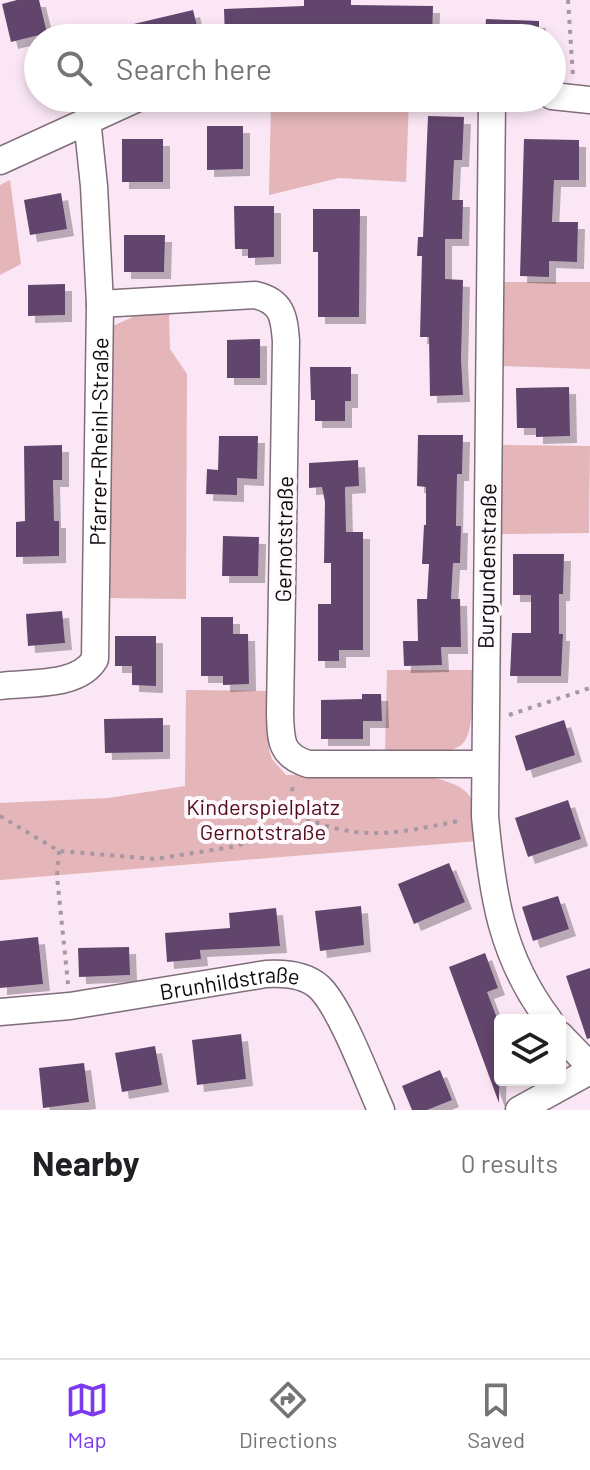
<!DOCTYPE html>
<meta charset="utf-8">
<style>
body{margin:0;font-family:Barlow,sans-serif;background:#f2f2f2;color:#202124}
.controls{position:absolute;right:24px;bottom:24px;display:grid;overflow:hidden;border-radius:8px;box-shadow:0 4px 12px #0003}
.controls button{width:72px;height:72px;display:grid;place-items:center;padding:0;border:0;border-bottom:2px solid #e0e0e0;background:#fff;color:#202124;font:40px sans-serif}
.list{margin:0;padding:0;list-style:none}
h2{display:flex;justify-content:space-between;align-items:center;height:104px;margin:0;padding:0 32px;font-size:34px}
h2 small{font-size:26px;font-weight:400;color:#757577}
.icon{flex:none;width:44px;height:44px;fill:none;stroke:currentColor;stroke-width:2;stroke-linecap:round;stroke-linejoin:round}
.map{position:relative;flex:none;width:590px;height:1110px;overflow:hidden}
.search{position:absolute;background:#fff;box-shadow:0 4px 12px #0003;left:24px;right:24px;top:24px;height:88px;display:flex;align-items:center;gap:20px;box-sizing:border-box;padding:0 28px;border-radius:44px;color:#757577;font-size:30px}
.sheet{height:248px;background:#fff}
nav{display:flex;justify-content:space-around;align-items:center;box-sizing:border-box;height:112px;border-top:2px solid #e0e0e0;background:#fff;font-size:22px;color:#757577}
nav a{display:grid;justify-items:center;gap:4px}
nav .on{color:#7c3aed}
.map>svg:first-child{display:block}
.green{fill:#e4b6b9}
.building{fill:#62456c;filter:url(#shadow)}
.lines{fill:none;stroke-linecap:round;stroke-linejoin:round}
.minor-casing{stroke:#7f6e7a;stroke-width:29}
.path{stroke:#a797a3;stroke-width:4;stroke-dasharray:4 6;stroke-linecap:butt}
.minor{stroke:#fff;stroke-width:26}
.labels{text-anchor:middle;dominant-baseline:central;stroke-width:8;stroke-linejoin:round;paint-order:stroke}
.street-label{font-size:22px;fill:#100a0f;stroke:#fdf9fc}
.park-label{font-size:22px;fill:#550d1c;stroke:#fdf9fc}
</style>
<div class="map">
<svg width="590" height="1110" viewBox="0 0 590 1110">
<defs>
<filter id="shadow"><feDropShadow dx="7" dy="7" stdDeviation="0" flood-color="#0004"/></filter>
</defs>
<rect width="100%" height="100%" fill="#fbe6f5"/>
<g class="green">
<polygon points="271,98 409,99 406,182 339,178 269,195"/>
<polygon points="10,180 21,264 0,275 0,185"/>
<polygon points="504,282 590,282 590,369 502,366"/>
<polygon points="169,313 170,349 187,374 186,599 105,598 113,326 137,315"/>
<polygon points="501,445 590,446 589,533 501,534"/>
<path d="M387 670H473C471 761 473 751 385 753Z"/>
<path d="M186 690 268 691 269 750 272 759 286 775 430 777C474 787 477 798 478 841L0 880V803L108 798 185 786Z"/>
</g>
<g class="building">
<polygon points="17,0 39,0 47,33 11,42 2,4"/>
<polygon points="304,0 351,0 351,5 433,6 432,38 275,36 275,38 225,38 224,9 304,6"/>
<polygon points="193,10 200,38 105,38 104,31"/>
<polygon points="486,19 539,21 539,38 485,38"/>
<polygon points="428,116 464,117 462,160 454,160 452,200 463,200 462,239 445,239 445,279 463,280 461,359 463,395 430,396 429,337 420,337 422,256 417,256 418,237 423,237"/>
<polygon points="207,126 243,126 243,169 207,170"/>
<rect x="122" y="139" width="41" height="43"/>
<polygon points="524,139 579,140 579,180 554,180 552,222 578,222 577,262 549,261 549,277 520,276"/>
<polygon points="61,193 67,229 30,235 24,200"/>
<polygon points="234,206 274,206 274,257 248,258 248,249 235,249"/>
<polygon points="313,209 360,209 359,317 318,317 318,252 313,252"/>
<polygon points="124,235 165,235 164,272 124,272"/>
<polygon points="65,284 65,315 28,316 28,285"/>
<polygon points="260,339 260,378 227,378 227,340"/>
<polygon points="310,367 351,367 351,401 345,401 345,421 315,421 315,400 311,400"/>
<polygon points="569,387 570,436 536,437 536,428 517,428 516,388"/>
<polygon points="418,435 463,435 462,474 457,474 456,526 461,526 460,563 453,563 451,599 460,599 461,647 441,647 442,665 404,666 403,641 418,641 417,599 427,599 429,564 422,564 424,525 426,525 426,487 417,486"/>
<polygon points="219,436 258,436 257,479 237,478 237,495 206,494 207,469 218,470"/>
<polygon points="62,445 62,480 53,480 54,521 59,521 59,556 16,557 16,522 25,521 24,446"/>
<polygon points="358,460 359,486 345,487 346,532 363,532 363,650 339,650 339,661 318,661 318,604 331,604 331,563 324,563 325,502 322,487 309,488 309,463"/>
<polygon points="223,536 259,537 258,576 222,576"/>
<polygon points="513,554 564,554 563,594 559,594 559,634 563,634 561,676 510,676 512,633 531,633 531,595 513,595"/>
<polygon points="62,611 65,643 28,646 26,614"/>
<polygon points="201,617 233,617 233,634 248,634 249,684 223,685 223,676 201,676"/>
<polygon points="115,636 156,636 156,686 132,685 132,666 115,666"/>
<polygon points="362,694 381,694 382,721 363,721 363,739 321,739 321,700 362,699"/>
<polygon points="163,718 163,752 105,753 104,719"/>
<polygon points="564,720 575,755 526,771 515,736"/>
<polygon points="568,800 581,839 528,857 515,818"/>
<polygon points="449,863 465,902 414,924 398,884"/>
<polygon points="558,896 569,929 533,941 522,907"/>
<polygon points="361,906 364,945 320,951 315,911"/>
<polygon points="276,908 280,946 200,950 201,959 167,962 165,933 230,928 229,913"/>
<polygon points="38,937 43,984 0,988 0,941"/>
<polygon points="129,947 130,975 79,977 78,948"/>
<polygon points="485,953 498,988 487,992 500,1026 499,1103 449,967"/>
<polygon points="590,968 590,1038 587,1039 566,976"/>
<polygon points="241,1034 246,1079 197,1085 192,1040"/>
<polygon points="155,1046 162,1085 122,1092 115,1053"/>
<polygon points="84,1063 89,1102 43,1108 39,1068"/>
<polygon points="440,1070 452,1100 427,1110 412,1110 402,1086"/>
</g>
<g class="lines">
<defs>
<g id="minor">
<polyline points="552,96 590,100"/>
<path d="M492 98 485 816C492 893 501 957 549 1020"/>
<polyline points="0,161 138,98"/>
<path d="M100 304 255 295C282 301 284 316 286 341L280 714C281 740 280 755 308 764H484"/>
<path id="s1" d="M0 686C30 682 79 687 95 659L100 304 94 186 87 119"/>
<path id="s2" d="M0 1012 70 1006 266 974C284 973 305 974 319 987 340 1006 368 1081 381 1110"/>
<polyline points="560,1035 590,1066"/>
<polyline points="519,1110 590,1071"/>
</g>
</defs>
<use href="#minor" class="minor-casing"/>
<g class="path">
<polyline points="568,0 573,76"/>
<polyline points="509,715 590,688"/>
<polyline points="290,811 293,782"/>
<path d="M0 816 59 851 155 859 238 846 273 827 290 811C357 844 393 834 463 820"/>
<polyline points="59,851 57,876 68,984"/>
</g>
<use href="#minor" class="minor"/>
</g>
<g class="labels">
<g class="street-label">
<text stroke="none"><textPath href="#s1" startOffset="320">Pfarrer-Rheinl-Straße</textPath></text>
<text transform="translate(283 539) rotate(-89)">Gernotstraße</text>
<text transform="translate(486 566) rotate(-89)">Burgundenstraße</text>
<text stroke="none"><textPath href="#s2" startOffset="232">Brunhildstraße</textPath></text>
</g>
<g class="park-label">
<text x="263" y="806">Kinderspielplatz<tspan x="263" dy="25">Gernotstraße</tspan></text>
</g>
</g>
</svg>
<div class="controls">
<button><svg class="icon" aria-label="layers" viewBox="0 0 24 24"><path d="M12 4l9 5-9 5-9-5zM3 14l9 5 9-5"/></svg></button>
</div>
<div class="search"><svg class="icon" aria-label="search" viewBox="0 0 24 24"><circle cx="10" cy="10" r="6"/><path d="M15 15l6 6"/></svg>Search here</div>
</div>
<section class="sheet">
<h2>Nearby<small>0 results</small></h2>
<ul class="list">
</ul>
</section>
<nav>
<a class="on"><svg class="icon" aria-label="map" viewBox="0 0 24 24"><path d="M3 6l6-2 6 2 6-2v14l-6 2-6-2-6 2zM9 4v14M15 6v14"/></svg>Map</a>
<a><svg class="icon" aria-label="directions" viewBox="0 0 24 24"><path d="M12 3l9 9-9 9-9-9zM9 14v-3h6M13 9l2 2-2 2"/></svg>Directions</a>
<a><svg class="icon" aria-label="saved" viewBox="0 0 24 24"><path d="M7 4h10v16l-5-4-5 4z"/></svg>Saved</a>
</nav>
